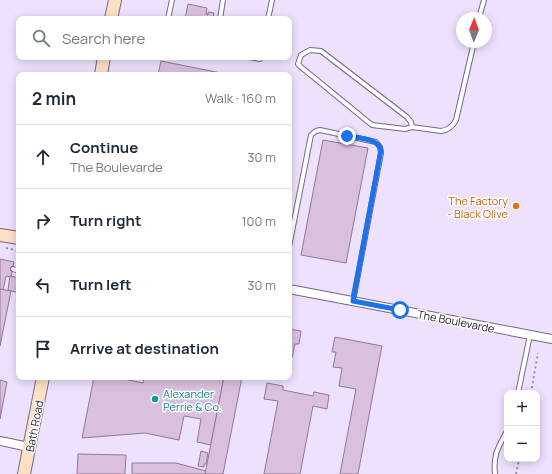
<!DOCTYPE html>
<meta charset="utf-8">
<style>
body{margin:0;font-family:Manrope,sans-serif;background:#f6f6f7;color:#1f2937}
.controls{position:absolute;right:12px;bottom:12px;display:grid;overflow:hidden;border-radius:8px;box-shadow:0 2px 10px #0003}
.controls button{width:36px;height:36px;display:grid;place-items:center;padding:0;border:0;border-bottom:1px solid #e0e1e3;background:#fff;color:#1f2937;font:20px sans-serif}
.compass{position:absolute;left:456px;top:12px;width:36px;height:36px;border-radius:50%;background:#fff;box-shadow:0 2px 10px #0003;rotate:1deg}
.stop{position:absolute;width:12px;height:12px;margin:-9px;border:3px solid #1a73e8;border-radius:50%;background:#fff}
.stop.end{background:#1a73e8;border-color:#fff;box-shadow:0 1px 4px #0008}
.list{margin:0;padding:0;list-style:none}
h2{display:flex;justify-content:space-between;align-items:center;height:52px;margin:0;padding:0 16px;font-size:17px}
h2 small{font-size:13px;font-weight:400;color:#747a83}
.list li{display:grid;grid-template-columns:26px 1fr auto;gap:12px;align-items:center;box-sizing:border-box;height:64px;padding:0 16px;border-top:1px solid #e0e1e3}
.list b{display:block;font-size:15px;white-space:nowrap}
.list p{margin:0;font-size:13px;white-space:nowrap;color:#747a83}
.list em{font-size:13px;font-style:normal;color:#747a83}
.icon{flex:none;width:22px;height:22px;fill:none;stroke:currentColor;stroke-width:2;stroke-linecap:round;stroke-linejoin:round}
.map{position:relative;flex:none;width:552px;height:474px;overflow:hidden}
.search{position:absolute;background:#fff;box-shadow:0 2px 10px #0003;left:16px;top:16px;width:276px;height:44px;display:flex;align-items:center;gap:10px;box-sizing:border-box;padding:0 14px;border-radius:8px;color:#747a83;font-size:15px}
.panel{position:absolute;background:#fff;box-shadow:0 2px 10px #0003;left:16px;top:72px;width:276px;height:308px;border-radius:8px}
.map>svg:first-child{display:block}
.building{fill:#dac0df;stroke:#907995}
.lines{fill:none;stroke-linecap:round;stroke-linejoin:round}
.lane-casing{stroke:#756786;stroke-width:6}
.street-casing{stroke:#756786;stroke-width:10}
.secondary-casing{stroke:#756786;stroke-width:14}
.path{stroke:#978ea4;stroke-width:2;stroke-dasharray:2 3;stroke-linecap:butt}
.lane{stroke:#fff;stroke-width:4}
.street{stroke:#fff;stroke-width:8}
.secondary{stroke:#fddfc4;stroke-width:12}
.route{stroke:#1a73e8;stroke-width:5}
.food-dot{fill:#e8710a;stroke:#fff;stroke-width:1.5}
.culture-dot{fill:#0f9aa8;stroke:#fff;stroke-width:1.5}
.labels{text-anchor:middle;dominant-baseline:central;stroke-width:3;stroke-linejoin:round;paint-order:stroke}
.food-label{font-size:11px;fill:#c56008;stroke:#fff;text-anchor:end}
.street-label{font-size:11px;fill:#28222f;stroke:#fff}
.culture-label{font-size:11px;fill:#0d838f;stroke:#fff;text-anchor:start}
</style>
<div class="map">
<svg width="552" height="474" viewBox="0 0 552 474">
<rect width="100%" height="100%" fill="#ede1fd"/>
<g class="building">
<polygon points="188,4 207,8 206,14 208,15 208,12 214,13 213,19 185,19"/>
<polygon points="161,61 231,75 158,75"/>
<polygon points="323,140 368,148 346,263 301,255"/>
<polygon points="0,259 14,262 11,277 6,276 3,290 0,289"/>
<polygon points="10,276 19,278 19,293 8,290"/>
<polygon points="0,289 11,291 0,346"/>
<polygon points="289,329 301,331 299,344 295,344 292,358 289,358"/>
<polygon points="335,337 382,346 358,474 340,474 356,389 339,386 342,368 333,367 336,352 332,352"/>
<polygon points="94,377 115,377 143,383 144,377 224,377 211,445 197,442 201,419 184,416 179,440 145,433 82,438"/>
<polygon points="224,377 242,377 223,474 205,474"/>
<polygon points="0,380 7,382 0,419"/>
<polygon points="267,383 283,386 283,390 313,396 314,392 329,395 327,409 313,406 300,474 264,474 278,401 264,399"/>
<polygon points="201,451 208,453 206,464 204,464 204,467 198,466"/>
<polygon points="78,454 126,455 125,474 77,474"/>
<polygon points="132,463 176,463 206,471 205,474 132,474"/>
</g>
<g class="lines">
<defs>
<g id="lane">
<polyline points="479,18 484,0"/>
<polyline points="168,19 172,0"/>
<polyline points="220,19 223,0"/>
<polyline points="268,19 272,0"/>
<polyline points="248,57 260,59 261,57"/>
<path d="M412 127 411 122 407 117 321 51 310 50 301 55 298 64 301 67 372 125 405 129 412 127 441 131C449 130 453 126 456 120L474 42"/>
<polyline points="289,247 311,135 316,131 320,130 376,142 380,147 381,153 353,301"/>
<polyline points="13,269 19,271"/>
<polyline points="518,393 530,335"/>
<path d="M495 474C493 454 498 448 507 431"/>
</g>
<g id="street">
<polyline points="289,289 552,339"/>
<polyline points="0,441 29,447"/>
</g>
<g id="secondary">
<polyline points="111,19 115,0"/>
<polyline points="101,75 104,57"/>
<polyline points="0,235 19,238"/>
<polyline points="24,474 43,377"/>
</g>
</defs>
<use href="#lane" class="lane-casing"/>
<use href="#street" class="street-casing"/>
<use href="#secondary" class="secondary-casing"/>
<g class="path">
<polyline points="6,248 19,251"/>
<polyline points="531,393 538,353"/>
<polyline points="516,474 519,459"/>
</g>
<use href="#lane" class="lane"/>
<use href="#street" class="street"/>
<use href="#secondary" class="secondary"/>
</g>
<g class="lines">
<path class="route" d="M347 136C357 138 378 138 381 150L353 301 400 310"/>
</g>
<circle class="food-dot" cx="516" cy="206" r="4"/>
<circle class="culture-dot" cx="155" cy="399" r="4"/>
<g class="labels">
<g class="food-label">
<text x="508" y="200">The Factory<tspan x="508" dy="13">- Black Olive</tspan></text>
</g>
<g class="street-label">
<text transform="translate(456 321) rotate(11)">The Boulevarde</text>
<text transform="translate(34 426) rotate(-79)">Bath Road</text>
</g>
<g class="culture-label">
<text x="163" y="393">Alexander<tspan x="163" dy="13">Perrie &amp; Co.</tspan></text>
</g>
</g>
</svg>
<div class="controls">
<button>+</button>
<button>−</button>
</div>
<svg class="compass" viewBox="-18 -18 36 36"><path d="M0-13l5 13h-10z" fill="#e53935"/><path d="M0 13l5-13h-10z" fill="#747a83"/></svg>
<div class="stop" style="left:400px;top:310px"></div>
<div class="stop end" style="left:347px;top:136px"></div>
<div class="search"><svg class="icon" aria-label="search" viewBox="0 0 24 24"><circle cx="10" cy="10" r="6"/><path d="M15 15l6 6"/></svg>Search here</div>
<section class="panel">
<h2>2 min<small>Walk · 160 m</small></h2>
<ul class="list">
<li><svg class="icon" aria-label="ahead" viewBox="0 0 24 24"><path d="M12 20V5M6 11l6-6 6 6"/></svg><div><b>Continue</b><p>The Boulevarde</p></div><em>30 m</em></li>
<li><svg class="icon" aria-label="right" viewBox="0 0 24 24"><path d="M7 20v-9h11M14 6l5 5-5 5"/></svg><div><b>Turn right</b></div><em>100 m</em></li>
<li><svg class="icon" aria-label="left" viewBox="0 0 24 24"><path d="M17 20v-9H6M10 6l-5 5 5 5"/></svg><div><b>Turn left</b></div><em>30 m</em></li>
<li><svg class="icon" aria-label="arrive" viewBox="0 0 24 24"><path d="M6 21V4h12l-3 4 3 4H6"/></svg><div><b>Arrive at destination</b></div></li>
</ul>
</section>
</div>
